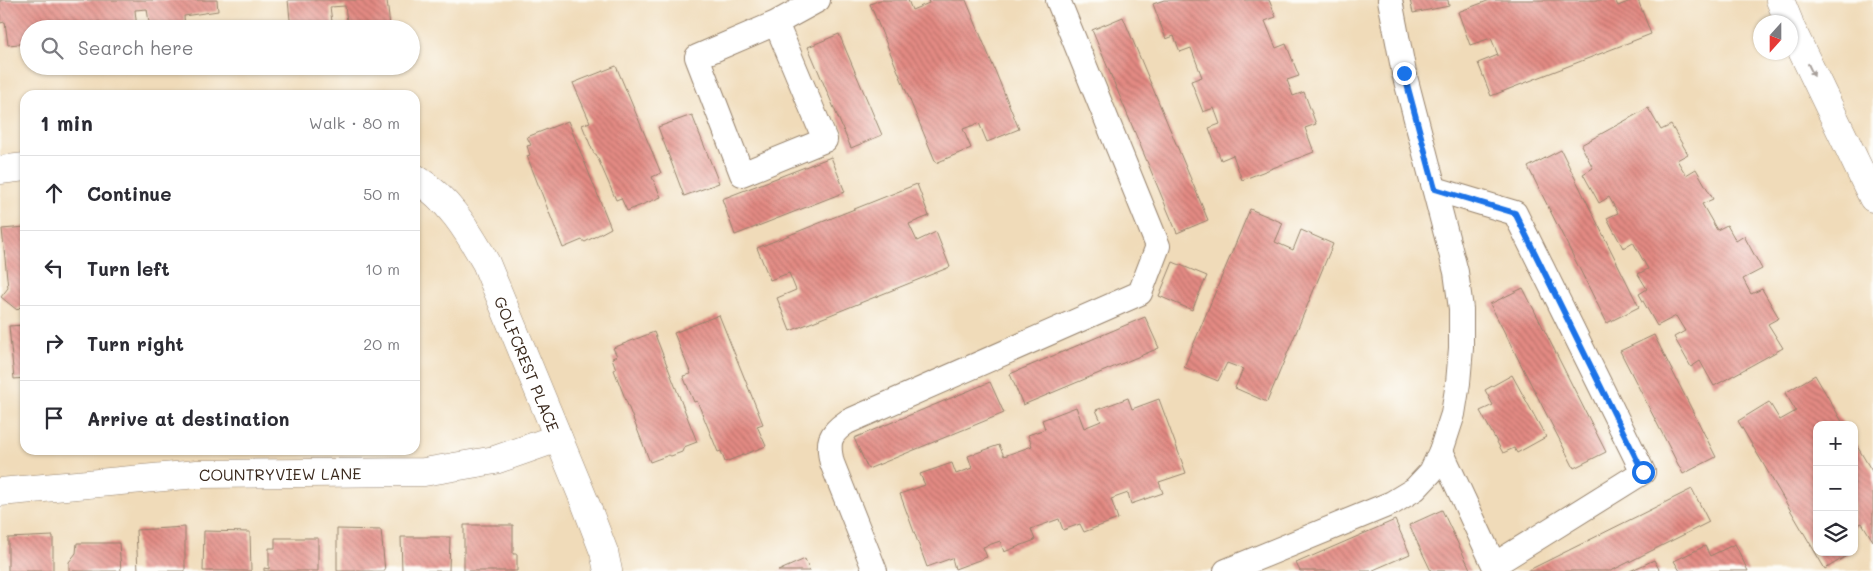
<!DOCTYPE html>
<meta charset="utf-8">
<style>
body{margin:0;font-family:Mali,sans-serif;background:#f7f7f7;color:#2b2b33}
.controls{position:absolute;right:15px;bottom:15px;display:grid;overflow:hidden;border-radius:10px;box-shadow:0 1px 4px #0004}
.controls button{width:45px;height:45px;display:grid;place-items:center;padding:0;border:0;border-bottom:1px solid #e1e1e2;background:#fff;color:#2b2b33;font:25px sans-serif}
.compass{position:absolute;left:1753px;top:15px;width:45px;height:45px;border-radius:50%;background:#fff;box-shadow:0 1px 4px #0004;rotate:201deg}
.stop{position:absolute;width:15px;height:15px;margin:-11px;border:4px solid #1a73e8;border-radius:50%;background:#fff}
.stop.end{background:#1a73e8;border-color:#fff;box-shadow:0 1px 5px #0008}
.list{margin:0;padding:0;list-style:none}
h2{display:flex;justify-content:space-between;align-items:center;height:65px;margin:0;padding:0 20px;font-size:21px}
h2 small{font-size:16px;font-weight:400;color:#7c7c81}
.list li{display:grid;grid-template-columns:32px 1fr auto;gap:15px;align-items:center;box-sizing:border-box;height:75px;padding:0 20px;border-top:1px solid #e1e1e2}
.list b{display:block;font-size:19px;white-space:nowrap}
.list em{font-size:16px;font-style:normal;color:#7c7c81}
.icon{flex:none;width:28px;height:28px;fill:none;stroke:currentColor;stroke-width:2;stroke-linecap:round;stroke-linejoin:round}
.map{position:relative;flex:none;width:1873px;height:571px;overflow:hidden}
.search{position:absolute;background:#fff;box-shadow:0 1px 4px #0004;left:20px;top:20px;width:400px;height:55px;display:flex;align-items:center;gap:12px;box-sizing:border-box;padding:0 18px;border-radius:28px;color:#7c7c81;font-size:19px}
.panel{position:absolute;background:#fff;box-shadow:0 1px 4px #0004;left:20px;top:90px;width:400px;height:365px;border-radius:15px}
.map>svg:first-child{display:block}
.building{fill:url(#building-back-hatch)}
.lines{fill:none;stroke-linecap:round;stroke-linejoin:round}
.lane-casing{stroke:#96826c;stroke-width:26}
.street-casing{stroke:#96826c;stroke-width:29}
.primary-casing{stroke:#96826c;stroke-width:29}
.lane{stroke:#fff;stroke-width:24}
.street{stroke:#fff;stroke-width:28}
.primary{stroke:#fff;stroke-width:28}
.oneway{fill:#a79f9a}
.route{stroke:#1a73e8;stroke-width:6}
.labels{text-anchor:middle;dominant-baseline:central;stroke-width:4;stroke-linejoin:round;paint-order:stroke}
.street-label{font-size:16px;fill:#3b2a1e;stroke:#fdfcf7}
</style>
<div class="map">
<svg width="1873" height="571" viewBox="0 0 1873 571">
<defs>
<pattern id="building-back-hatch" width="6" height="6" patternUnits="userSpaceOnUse" patternTransform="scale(1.25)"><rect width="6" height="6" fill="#e38a83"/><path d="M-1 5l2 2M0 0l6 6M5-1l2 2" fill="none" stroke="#b9716b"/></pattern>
</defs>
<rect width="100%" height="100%" fill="#fdfcf7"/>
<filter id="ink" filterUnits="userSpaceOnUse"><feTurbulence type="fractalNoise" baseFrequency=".02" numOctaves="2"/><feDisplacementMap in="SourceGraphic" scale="10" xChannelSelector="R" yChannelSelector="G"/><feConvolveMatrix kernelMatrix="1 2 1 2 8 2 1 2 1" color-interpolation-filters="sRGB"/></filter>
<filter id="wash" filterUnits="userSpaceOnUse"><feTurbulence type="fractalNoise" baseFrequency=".0096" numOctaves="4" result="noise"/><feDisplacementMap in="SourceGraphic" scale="20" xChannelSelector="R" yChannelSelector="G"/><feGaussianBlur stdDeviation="1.12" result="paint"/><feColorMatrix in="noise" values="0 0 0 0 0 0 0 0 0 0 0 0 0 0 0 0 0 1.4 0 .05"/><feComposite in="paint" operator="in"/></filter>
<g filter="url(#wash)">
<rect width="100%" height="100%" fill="#f0dbb9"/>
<g id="blocks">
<g class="building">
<polygon points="0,0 217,0 218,11 184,16 185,27 150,29 147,9 135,10 137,29 101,29 100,22 62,26 62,29 29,29 29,43 8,45 5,22 0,23"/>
<polygon points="288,0 387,0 390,27 348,29 345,6 330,7 333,29 291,29"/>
<polygon points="880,0 908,0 912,10 929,3 928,0 966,0 1019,129 987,142 979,123 963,129 971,148 936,163 870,4"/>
<polygon points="1164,0 1269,0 1276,17 1265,21 1276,48 1286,44 1299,76 1287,80 1293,96 1304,92 1316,124 1305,128 1314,152 1242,180 1233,155 1221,160 1209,128 1220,124 1214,108 1203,112 1191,81 1202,77 1191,48 1180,52 1174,36 1166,39 1153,4"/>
<polygon points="1410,0 1448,0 1449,6 1413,13"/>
<polygon points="1490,0 1615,0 1618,6 1633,0 1638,0 1651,34 1491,96 1478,63 1498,55 1491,38 1470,45 1458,12"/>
<polygon points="1123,17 1208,220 1177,233 1092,30"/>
<polygon points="839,34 882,135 851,148 808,47"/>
<polygon points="616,66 661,173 652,177 661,197 627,211 621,198 616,200 596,154 594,154 582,125 590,122 573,83"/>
<polygon points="1648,108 1661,130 1671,125 1688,154 1677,160 1686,175 1696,169 1713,199 1702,204 1717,230 1727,225 1736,241 1744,236 1762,269 1743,279 1751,294 1762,289 1779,318 1768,324 1783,348 1714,386 1700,361 1691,367 1674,337 1685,331 1676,316 1657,326 1639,294 1647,289 1638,274 1648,269 1633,242 1623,248 1607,218 1618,213 1609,197 1599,203 1583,174 1593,168 1581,145"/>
<polygon points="692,115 719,183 684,196 658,127"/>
<polygon points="568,121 611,228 585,242 582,240 563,248 527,156 530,155 527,146 531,145 527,137"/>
<polygon points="1561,150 1639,307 1607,323 1528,167"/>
<polygon points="831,157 845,192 735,235 722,199"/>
<polygon points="917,184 929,216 909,224 917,241 936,232 950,267 790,331 777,298 796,290 789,273 770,280 757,248"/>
<polygon points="1250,209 1283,223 1275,242 1293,250 1301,230 1333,244 1267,402 1235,388 1243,369 1227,363 1218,381 1184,367"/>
<polygon points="25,227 25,311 20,307 17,310 1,297 8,288 2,229"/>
<polygon points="1173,262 1207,276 1192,310 1159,296"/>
<polygon points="1523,288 1606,452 1574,468 1490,304"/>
<polygon points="719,315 763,424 757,426 766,446 725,462 721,451 718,452 697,401 694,402 683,376 691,374 674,333"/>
<polygon points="1145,317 1159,348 1023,405 1010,374"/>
<polygon points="25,325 25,378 14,379 9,326"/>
<polygon points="654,332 697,442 684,447 682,452 671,456 669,455 650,462 614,370 616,369 612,358 617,356 613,348"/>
<polygon points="1654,335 1716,457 1683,474 1620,351"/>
<polygon points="1512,375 1546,437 1517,453 1514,448 1503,453 1480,411 1493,405 1485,390"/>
<polygon points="1815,375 1844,425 1817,425 1817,552 1853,552 1825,569 1738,421 1769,402 1780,420 1796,411 1785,393"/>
<polygon points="990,382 1004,413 868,469 854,438"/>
<polygon points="1128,398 1132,409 1159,399 1186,473 1159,482 1163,493 1131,504 1128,493 1111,499 1118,519 1084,532 1080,524 1063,530 1059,519 1031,529 1035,540 1004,552 1000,541 983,547 987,557 955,569 952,558 927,567 900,494 925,485 920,474 952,463 956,474 972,468 968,456 999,445 1004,456 1032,446 1028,435 1045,429 1042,420 1076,407 1084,428 1101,421 1096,410"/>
<polygon points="1854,441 1873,473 1873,541 1862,523 1854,527"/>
<polygon points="1692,489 1709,522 1611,571 1527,571"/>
<polygon points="1442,510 1471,571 1431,571 1409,525"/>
<polygon points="1395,520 1410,554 1371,571 1300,571 1296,563"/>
<polygon points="464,525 513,525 513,554 517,554 517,571 464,571"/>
<polygon points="185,527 185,571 138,571 136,530"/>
<polygon points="337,529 381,530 385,571 337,571"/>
<polygon points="204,531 250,532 251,571 203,571"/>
<polygon points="53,536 53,571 8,571 8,538"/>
<polygon points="401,537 450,537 449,571 402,571"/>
<polygon points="275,538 318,538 318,571 264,571 264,568 269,569 269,548 275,548"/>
<polygon points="77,543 119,543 121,571 69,571 69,562 76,553"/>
<polygon points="1735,544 1748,571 1680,571 1674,561 1705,546 1710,556"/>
<polygon points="805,559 810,571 778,571"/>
<polygon points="1654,560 1660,571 1630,571"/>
</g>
</g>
</g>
<g filter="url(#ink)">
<use href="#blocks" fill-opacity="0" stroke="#96826c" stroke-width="1"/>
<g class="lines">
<defs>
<g id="lane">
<polyline points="776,23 825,140 742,174 697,57 776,23 818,0"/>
<polyline points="1435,189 1515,213 1643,472 1494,565 1441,451"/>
<path d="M875 571 832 463C827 442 829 434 847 422L1140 293 1158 246 1058 0"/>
<polyline points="1226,571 1392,503 1415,489 1431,472 1441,451 1453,414 1458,383 1461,348 1461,309 1456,272 1404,73 1390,0"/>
</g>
<g id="street">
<polyline points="0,170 25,167"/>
<path id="s1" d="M415 178C448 198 468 231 486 263L586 505 604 552 608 571"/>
<path id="s2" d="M0 492 197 474 424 472 495 460 558 438"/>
</g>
<g id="primary">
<polyline points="1780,0 1789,22"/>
<polyline points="1790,26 1873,198"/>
</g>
</defs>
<use href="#lane" class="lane-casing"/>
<use href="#street" class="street-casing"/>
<use href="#primary" class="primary-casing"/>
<use href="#lane" class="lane"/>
<use href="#street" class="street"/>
<use href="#primary" class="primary"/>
</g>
<defs><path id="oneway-solid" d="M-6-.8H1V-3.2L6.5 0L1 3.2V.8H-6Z" transform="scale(1.25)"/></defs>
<use class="oneway" href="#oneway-solid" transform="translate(1811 70) rotate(64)"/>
</g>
<g class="lines" filter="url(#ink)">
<polyline class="route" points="1404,73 1435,189 1515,213 1643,472"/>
</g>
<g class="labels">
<g class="street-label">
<text stroke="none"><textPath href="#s1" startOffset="221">GOLFCREST PLACE</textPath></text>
<text stroke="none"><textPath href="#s2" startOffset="281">COUNTRYVIEW LANE</textPath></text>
</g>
</g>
</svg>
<div class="controls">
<button>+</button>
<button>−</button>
<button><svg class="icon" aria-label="layers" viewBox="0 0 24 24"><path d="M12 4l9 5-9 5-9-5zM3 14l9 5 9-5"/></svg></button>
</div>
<svg class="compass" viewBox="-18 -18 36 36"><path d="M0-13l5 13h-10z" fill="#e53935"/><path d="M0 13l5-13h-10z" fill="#7c7c81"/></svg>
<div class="stop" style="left:1643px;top:472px"></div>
<div class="stop end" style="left:1404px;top:73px"></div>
<div class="search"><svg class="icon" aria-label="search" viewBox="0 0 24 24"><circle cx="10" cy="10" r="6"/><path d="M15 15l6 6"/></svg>Search here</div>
<section class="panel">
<h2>1 min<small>Walk · 80 m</small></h2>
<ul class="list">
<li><svg class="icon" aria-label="ahead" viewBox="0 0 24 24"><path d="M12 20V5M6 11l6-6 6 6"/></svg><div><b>Continue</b></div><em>50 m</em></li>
<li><svg class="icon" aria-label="left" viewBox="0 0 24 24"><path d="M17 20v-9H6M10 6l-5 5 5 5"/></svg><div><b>Turn left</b></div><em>10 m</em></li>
<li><svg class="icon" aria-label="right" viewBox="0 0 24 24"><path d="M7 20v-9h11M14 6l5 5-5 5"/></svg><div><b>Turn right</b></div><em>20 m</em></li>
<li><svg class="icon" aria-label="arrive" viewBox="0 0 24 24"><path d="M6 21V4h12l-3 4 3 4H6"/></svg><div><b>Arrive at destination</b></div></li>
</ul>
</section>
</div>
